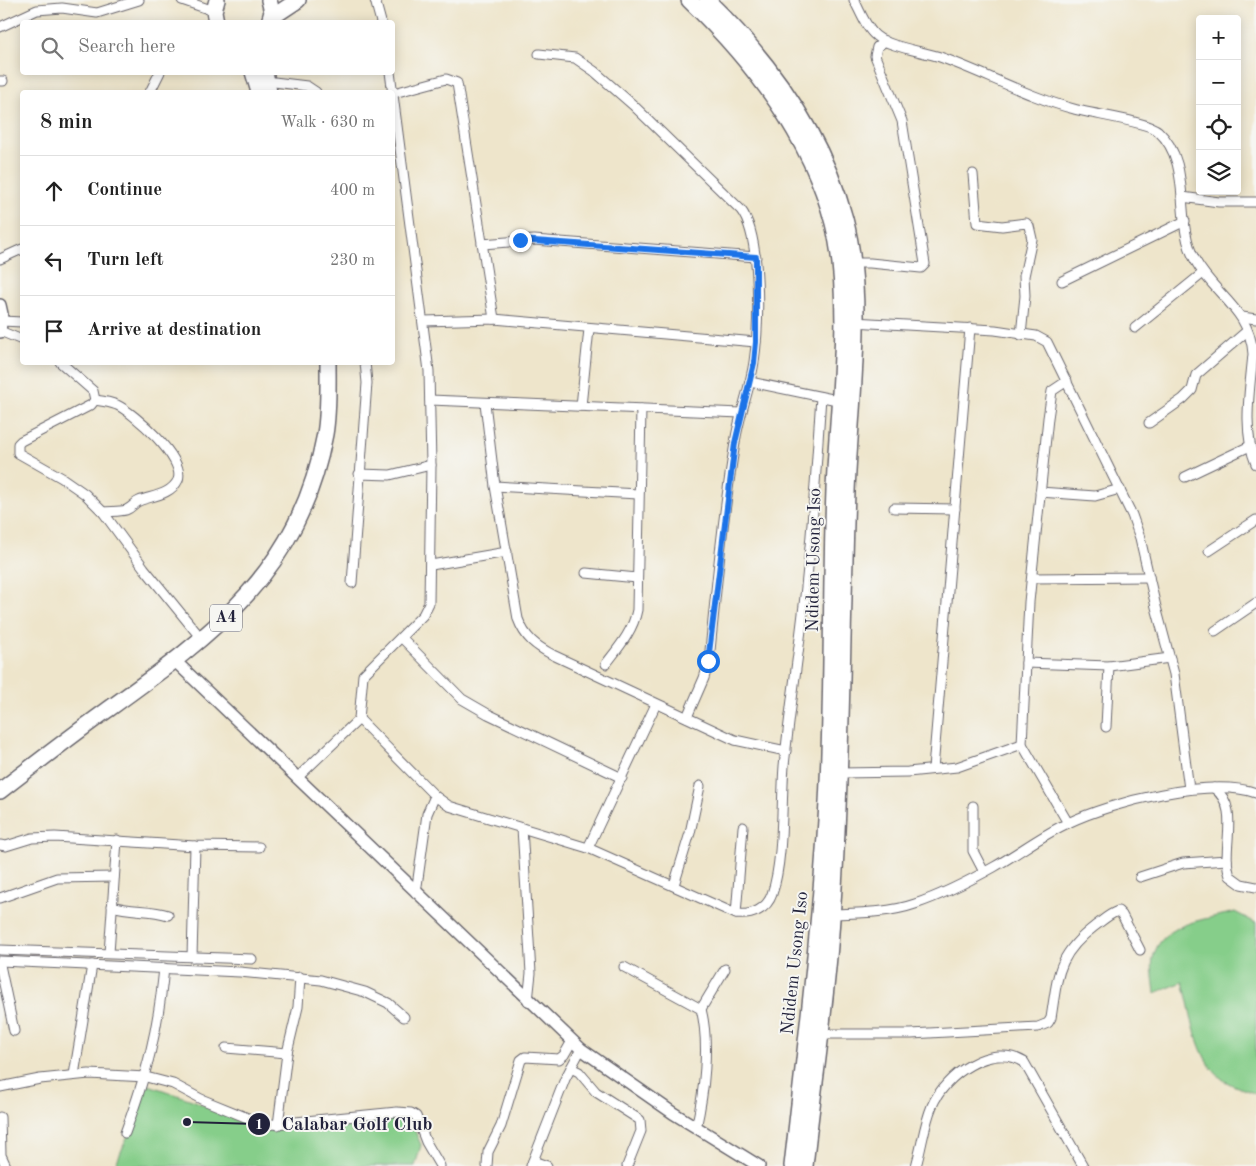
<!DOCTYPE html>
<meta charset="utf-8">
<style>
body{margin:0;font-family:"Old Standard TT",serif;background:#f2f2f2;color:#222}
.controls{position:absolute;right:15px;top:15px;display:grid;overflow:hidden;border-radius:5px;box-shadow:0 2px 12px #0003}
.controls button{width:45px;height:45px;display:grid;place-items:center;padding:0;border:0;border-bottom:1px solid #e0e0e0;background:#fff;color:#222;font:25px sans-serif}
.stop{position:absolute;width:15px;height:15px;margin:-11px;border:4px solid #1a73e8;border-radius:50%;background:#fff}
.stop.end{background:#1a73e8;border-color:#fff;box-shadow:0 1px 5px #0008}
.list{margin:0;padding:0;list-style:none}
h2{display:flex;justify-content:space-between;align-items:center;height:65px;margin:0;padding:0 20px;font-size:21px}
h2 small{font-size:16px;font-weight:400;color:#767676}
.list li{display:grid;grid-template-columns:32px 1fr auto;gap:15px;align-items:center;box-sizing:border-box;height:70px;padding:0 20px;border-top:1px solid #e0e0e0}
.list b{display:block;font-size:19px;white-space:nowrap}
.list em{font-size:16px;font-style:normal;color:#767676}
.icon{flex:none;width:28px;height:28px;fill:none;stroke:currentColor;stroke-width:2;stroke-linecap:round;stroke-linejoin:round}
.map{position:relative;flex:none;width:1256px;height:1166px;overflow:hidden}
.search{position:absolute;background:#fff;box-shadow:0 2px 12px #0003;left:20px;top:20px;width:375px;height:55px;display:flex;align-items:center;gap:12px;box-sizing:border-box;padding:0 18px;border-radius:5px;color:#767676;font-size:19px}
.panel{position:absolute;background:#fff;box-shadow:0 2px 12px #0003;left:20px;top:90px;width:375px;height:275px;border-radius:5px}
.map>svg:first-child{display:block}
.green{fill:#86ce8a;stroke:#547862}
.lines{fill:none;stroke-linecap:round;stroke-linejoin:round}
.street-casing{stroke:#69666d;stroke-width:11}
.secondary-casing{stroke:#69666d;stroke-width:14}
.highway-casing{stroke:#69666d;stroke-width:18}
.street{stroke:#fff;stroke-width:9}
.secondary{stroke:#fff;stroke-width:11}
.highway{stroke:#fff;stroke-width:15}
.route{stroke:#1a73e8;stroke-width:6}
.labels{text-anchor:middle;dominant-baseline:central;stroke-width:4;stroke-linejoin:round;paint-order:stroke}
.shield{fill:#f6f6f2;stroke:#626272;stroke-width:1}
.shield-label{font-size:16px;font-weight:bold;fill:#22223b}
.street-label{font-size:18px;fill:#22223b;stroke:#f6f6f2}
.leader{fill:none;stroke:#22223b;stroke-width:2}
.callout-dot{fill:#22223b;stroke:#f6f6f2;stroke-width:2}
.mark-label{font-size:15px;text-anchor:middle;font-weight:bold;fill:#fff}
.callout-label{font-size:19px;text-anchor:middle;font-weight:bold;fill:#22223b;stroke:#f6f6f2;stroke-width:4;stroke-linejoin:round;paint-order:stroke}
</style>
<div class="map">
<svg width="1256" height="1166" viewBox="0 0 1256 1166">
<rect width="100%" height="100%" fill="#f6f6f2"/>
<filter id="ink" filterUnits="userSpaceOnUse"><feTurbulence type="fractalNoise" baseFrequency=".02" numOctaves="2"/><feDisplacementMap in="SourceGraphic" scale="10" xChannelSelector="R" yChannelSelector="G"/><feConvolveMatrix kernelMatrix="1 2 1 2 8 2 1 2 1" color-interpolation-filters="sRGB"/></filter>
<filter id="wash" filterUnits="userSpaceOnUse"><feTurbulence type="fractalNoise" baseFrequency=".0096" numOctaves="4" result="noise"/><feDisplacementMap in="SourceGraphic" scale="20" xChannelSelector="R" yChannelSelector="G"/><feGaussianBlur stdDeviation="1.12" result="paint"/><feColorMatrix in="noise" values="0 0 0 0 0 0 0 0 0 0 0 0 0 0 0 0 0 1.4 0 .05"/><feComposite in="paint" operator="in"/></filter>
<g filter="url(#wash)">
<rect width="100%" height="100%" fill="#eee5cb"/>
<g class="green">
<path d="M1235 912 1256 923V1094C1245 1089 1230 1086 1221 1078 1195 1057 1192 1013 1183 982L1155 993C1154 983 1151 968 1153 958 1161 922 1205 920 1235 912Z"/>
<polygon points="143,1083 195,1101 257,1130 410,1119 421,1145 415,1166 115,1166 131,1128"/>
</g>
</g>
<g filter="url(#ink)">
<g class="lines">
<defs>
<g id="street">
<polyline points="182,0 214,11"/>
<polyline points="375,0 381,22"/>
<path d="M854 0C860 11 866 28 876 36 889 47 922 51 940 57 985 73 1028 97 1074 109 1091 114 1149 122 1158 131 1194 164 1173 221 1195 260 1214 295 1250 309 1253 354 1250 389 1242 431 1256 464"/>
<polyline points="0,27 37,10 62,8 97,13 139,0"/>
<path d="M539 54 575 58 594 71 633 105 741 210C762 237 759 327 754 362 750 389 739 415 735 443 723 515 716 589 709 661L704 678 687 717"/>
<polyline points="0,81 3,81"/>
<polyline points="266,81 307,86 316,92"/>
<polyline points="150,92 160,72"/>
<polyline points="394,93 446,79 457,83 494,319"/>
<polyline points="973,174 977,223 1002,226 1026,223 1029,226 1032,239 1024,276 1025,296 1021,335"/>
<polyline points="1182,197 1219,202 1256,202"/>
<polyline points="482,244 534,240 756,257"/>
<polyline points="0,259 22,249"/>
<polyline points="853,263 870,263 921,268 925,264 902,121 875,56 877,47 885,41"/>
<polyline points="1062,281 1185,221"/>
<polyline points="1242,317 1256,319"/>
<polyline points="2,321 22,322"/>
<polyline points="424,321 494,319 756,342"/>
<polyline points="853,322 995,330 1036,336 1047,342 1132,515 1140,538 1156,607 1174,674 1189,789"/>
<polyline points="1135,328 1203,273"/>
<polyline points="0,331 22,340"/>
<polyline points="60,362 93,391 95,400 91,405 21,441 18,444 18,453 62,478 85,494 103,512 144,568 196,632"/>
<polyline points="1067,381 1052,391 1048,418 1029,602 1022,744 1068,823"/>
<polyline points="750,382 842,401"/>
<path d="M95 400C102 401 110 402 117 405 134 413 186 459 178 480 171 495 151 496 139 501 134 503 132 508 126 510 119 512 111 511 103 512"/>
<polyline points="430,400 741,413"/>
<path d="M485 403 495 486 518 619C525 638 536 646 553 655L735 740 786 751"/>
<polyline points="581,406 589,329"/>
<polyline points="1149,423 1183,399 1192,390 1196,375 1247,331"/>
<polyline points="359,474 390,475 431,465"/>
<polyline points="1185,477 1250,446"/>
<polyline points="495,486 638,494"/>
<polyline points="1040,492 1095,496 1120,489"/>
<polyline points="894,508 955,509"/>
<polyline points="1209,551 1256,520"/>
<polyline points="431,565 507,552"/>
<polyline points="586,573 637,578"/>
<polyline points="1032,578 1149,577"/>
<polyline points="352,583 367,383 365,362"/>
<polyline points="1215,631 1256,603"/>
<polyline points="402,638 462,699 488,714 622,778"/>
<polyline points="1026,663 1109,666 1170,658"/>
<path d="M606 664C619 647 633 631 637 610L641 409"/>
<path d="M359 719 435 796 449 806 588 848 736 914C752 916 767 909 772 894 784 859 781 803 784 766 791 699 802 633 808 567 814 510 817 453 821 397"/>
<polyline points="1106,727 1109,666"/>
<polyline points="933,769 970,328"/>
<polyline points="840,773 908,772 957,767 1022,744"/>
<polyline points="297,778 359,719 363,675 423,615 429,603 431,465 429,371 390,72"/>
<path d="M1214 788C1242 809 1220 847 1230 876L1241 884 1256 887"/>
<polyline points="973,806 973,851 984,872"/>
<polyline points="522,828 531,973 528,1001"/>
<polyline points="0,845 6,846 32,838 55,837 195,846 259,847"/>
<polyline points="588,848 656,704"/>
<polyline points="1140,877 1183,863 1227,860"/>
<polyline points="674,885 690,833 700,786"/>
<polyline points="416,893 427,814 435,796"/>
<polyline points="0,898 57,878 114,877"/>
<path d="M112 906C131 912 150 909 168 915"/>
<polyline points="736,914 743,827"/>
<path d="M832 914C859 913 889 913 915 904 942 895 969 881 994 867 1019 853 1042 835 1068 823 1111 802 1211 777 1256 793"/>
<polyline points="0,950 252,959"/>
<polyline points="109,953 117,840"/>
<polyline points="192,957 195,846"/>
<polyline points="0,961 240,972 321,980 365,992 388,1003 404,1017"/>
<polyline points="0,965 14,1031"/>
<path d="M624 967 701 1009C710 1044 704 1093 696 1128"/>
<polyline points="701,1009 725,969"/>
<path d="M819 1034H911L1038 1027 1048 1023 1051 1018C1058 974 1057 955 1095 926 1102 921 1109 914 1118 911L1122 915 1140 950"/>
<polyline points="226,1048 287,1053"/>
<polyline points="571,1068 579,1072 596,1092 640,1120 641,1131 627,1166"/>
<polyline points="74,1075 92,965"/>
<polyline points="0,1087 40,1079 89,1074 146,1077 173,1084 201,1099 265,1125 397,1112 411,1113 416,1116 426,1142 440,1166"/>
<polyline points="0,1117 1,1155 6,1166"/>
<polyline points="278,1125 287,1053 298,1007 300,977"/>
<path d="M125 1133C147 1073 158 1031 164 968"/>
<polyline points="533,1161 547,1166"/>
<polyline points="487,1166 488,1152 501,1126 521,1060 525,1057 559,1059 564,1055 572,1041"/>
<polyline points="531,1166 565,1079 581,1049"/>
<path d="M916 1166C922 1146 924 1125 932 1106 945 1075 991 1042 1024 1062L1083 1166"/>
</g>
<g id="secondary">
<polyline points="0,305 2,314 0,332"/>
<polyline points="175,661 581,1049 673,1113 759,1166"/>
</g>
<g id="highway">
<path d="M689 0C753 62 810 135 833 223 853 304 837 406 834 490 830 600 833 710 826 820 819 936 805 1051 792 1166"/>
<path d="M707 0C770 61 822 133 845 219 867 302 850 406 847 492 842 634 842 776 832 918 827 1001 814 1083 805 1166"/>
<polyline points="271,18 298,0"/>
<polyline points="216,22 214,11 217,0"/>
<polyline points="269,22 272,12 269,0"/>
<polyline points="253,72 259,92"/>
<polyline points="265,72 269,92"/>
<path d="M0 791C35 764 70 737 106 711 213 634 299 573 325 434 329 411 328 386 328 362"/>
</g>
</defs>
<use href="#street" class="street-casing"/>
<use href="#secondary" class="secondary-casing"/>
<use href="#highway" class="highway-casing"/>
<use href="#street" class="street"/>
<use href="#secondary" class="secondary"/>
<use href="#highway" class="highway"/>
</g>
</g>
<g class="lines" filter="url(#ink)">
<polyline class="route" points="520,240 756,257 756,342 754,363 735,443 708,661"/>
</g>
<g class="labels">
<rect class="shield" x="210" y="604.5" width="32" height="27" rx="4"/>
<g class="shield-label">
<text x="226" y="618">A4</text>
</g>
<g class="street-label">
<text transform="translate(814 560) rotate(-89)">Ndidem Usong Iso</text>
<text transform="translate(795 963) rotate(-84)">Ndidem Usong Iso</text>
</g>
</g>
<path class="leader" d="M187 1122L259 1124"/>
<g class="callout-dot">
<circle cx="187" cy="1122" r="5"/>
<circle cx="259" cy="1124" r="12"/>
</g>
<g class="mark-label">
<text x="259" y="1129">1</text>
</g>
<g class="callout-label">
<text x="357" y="1130">Calabar Golf Club</text>
</g>
</svg>
<div class="controls">
<button>+</button>
<button>−</button>
<button><svg class="icon" aria-label="locate" viewBox="0 0 24 24"><circle cx="12" cy="12" r="6"/><path d="M12 2v4M12 18v4M2 12h4M18 12h4"/></svg></button>
<button><svg class="icon" aria-label="layers" viewBox="0 0 24 24"><path d="M12 4l9 5-9 5-9-5zM3 14l9 5 9-5"/></svg></button>
</div>
<div class="stop" style="left:708px;top:661px"></div>
<div class="stop end" style="left:520px;top:240px"></div>
<div class="search"><svg class="icon" aria-label="search" viewBox="0 0 24 24"><circle cx="10" cy="10" r="6"/><path d="M15 15l6 6"/></svg>Search here</div>
<section class="panel">
<h2>8 min<small>Walk · 630 m</small></h2>
<ul class="list">
<li><svg class="icon" aria-label="ahead" viewBox="0 0 24 24"><path d="M12 20V5M6 11l6-6 6 6"/></svg><div><b>Continue</b></div><em>400 m</em></li>
<li><svg class="icon" aria-label="left" viewBox="0 0 24 24"><path d="M17 20v-9H6M10 6l-5 5 5 5"/></svg><div><b>Turn left</b></div><em>230 m</em></li>
<li><svg class="icon" aria-label="arrive" viewBox="0 0 24 24"><path d="M6 21V4h12l-3 4 3 4H6"/></svg><div><b>Arrive at destination</b></div></li>
</ul>
</section>
</div>
